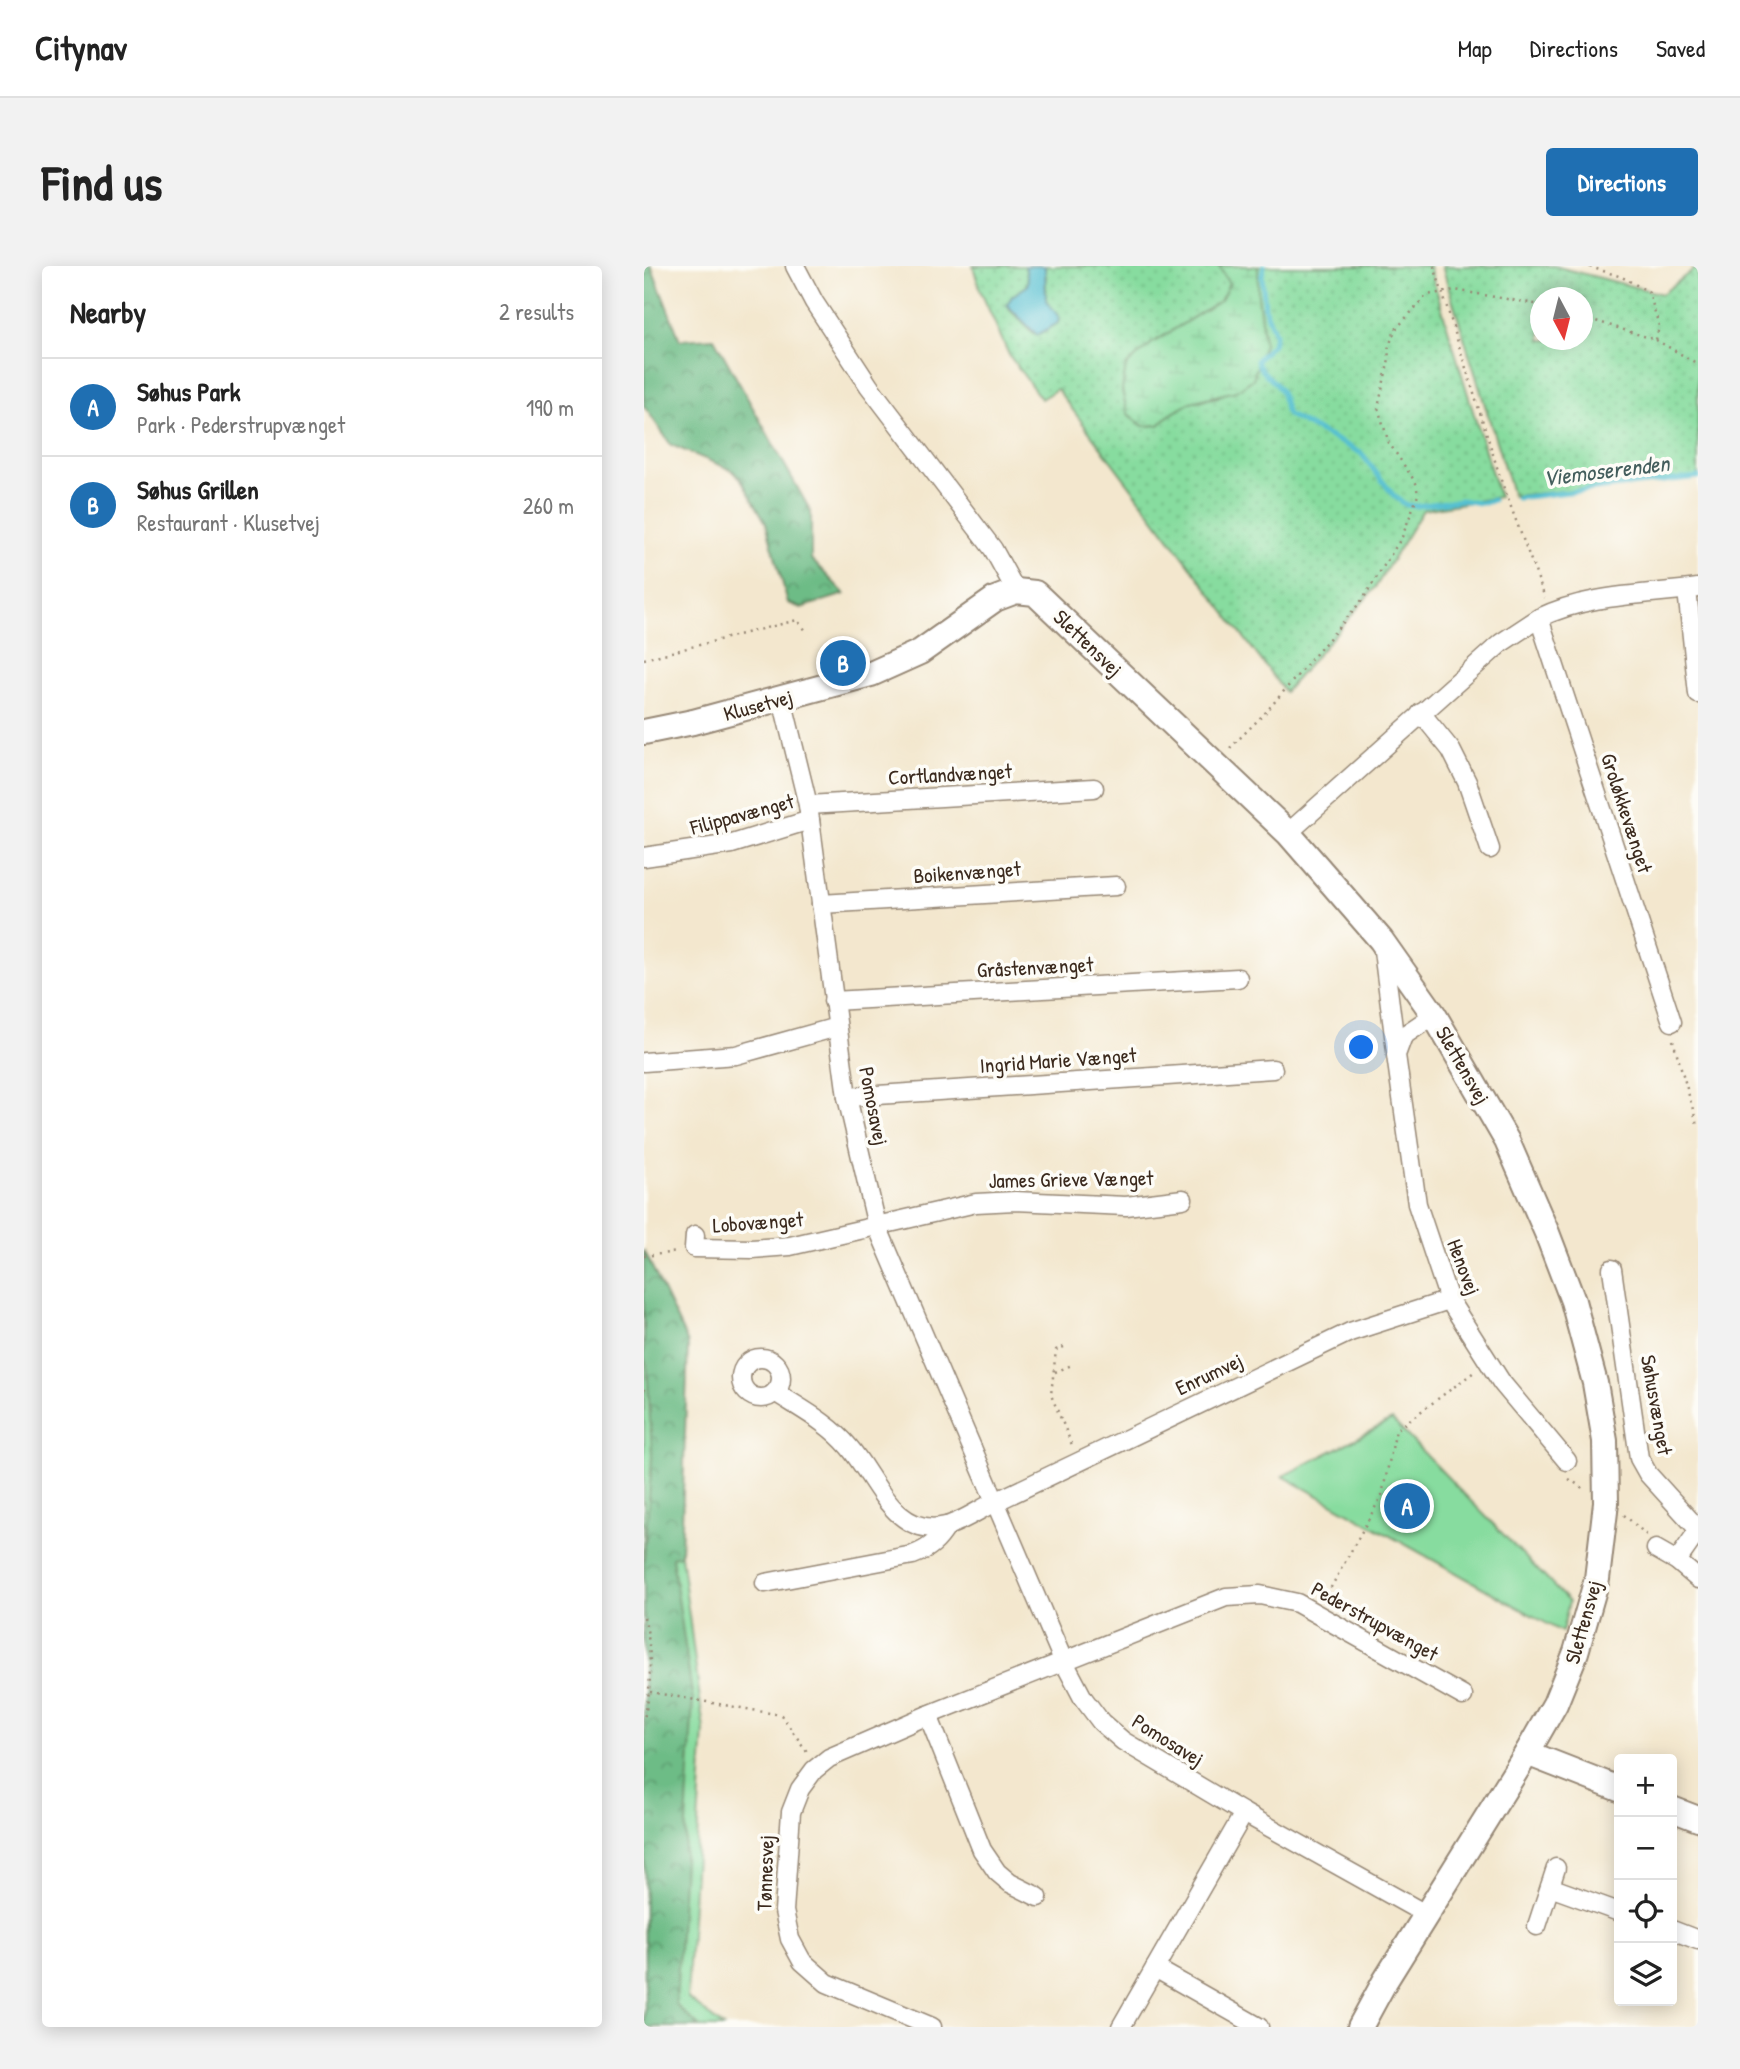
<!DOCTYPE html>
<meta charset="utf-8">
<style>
body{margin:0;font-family:"Patrick Hand",sans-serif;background:#f2f2f2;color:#222}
.controls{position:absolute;right:21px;bottom:21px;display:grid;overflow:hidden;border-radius:7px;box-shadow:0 4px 18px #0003}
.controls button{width:63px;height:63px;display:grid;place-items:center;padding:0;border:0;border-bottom:2px solid #e0e0e0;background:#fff;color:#222;font:35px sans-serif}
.compass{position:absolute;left:886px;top:21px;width:63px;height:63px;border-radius:50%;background:#fff;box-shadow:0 4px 18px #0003;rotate:173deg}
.you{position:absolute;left:718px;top:782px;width:24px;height:24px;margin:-18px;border:5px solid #fff;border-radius:50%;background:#1a73e8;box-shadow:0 0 0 10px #1a73e833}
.badge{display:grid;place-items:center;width:46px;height:46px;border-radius:50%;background:#1f6fb2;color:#fff;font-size:23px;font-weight:700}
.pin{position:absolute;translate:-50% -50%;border:4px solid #fff;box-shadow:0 2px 7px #0006}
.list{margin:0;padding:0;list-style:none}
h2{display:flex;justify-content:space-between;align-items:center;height:91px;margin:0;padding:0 28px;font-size:30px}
h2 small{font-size:23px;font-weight:400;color:#767676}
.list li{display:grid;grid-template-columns:46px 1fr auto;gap:21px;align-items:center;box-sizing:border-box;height:98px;padding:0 28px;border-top:2px solid #e0e0e0}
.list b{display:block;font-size:26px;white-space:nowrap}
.list p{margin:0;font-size:23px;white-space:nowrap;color:#767676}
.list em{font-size:23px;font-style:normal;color:#767676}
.icon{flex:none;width:38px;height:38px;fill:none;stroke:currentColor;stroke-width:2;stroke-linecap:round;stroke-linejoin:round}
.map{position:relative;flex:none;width:1054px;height:1761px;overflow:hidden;border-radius:7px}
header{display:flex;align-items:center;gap:42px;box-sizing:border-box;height:98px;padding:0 35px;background:#fff;border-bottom:2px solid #e0e0e0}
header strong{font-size:33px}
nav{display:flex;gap:38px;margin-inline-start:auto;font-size:24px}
.intro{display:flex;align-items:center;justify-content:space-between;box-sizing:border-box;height:168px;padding:0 42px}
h1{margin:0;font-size:49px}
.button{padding:18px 32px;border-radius:7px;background:#1f6fb2;color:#fff;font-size:24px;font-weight:700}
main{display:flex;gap:42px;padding:0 42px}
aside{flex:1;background:#fff;border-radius:7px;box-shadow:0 4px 18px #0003}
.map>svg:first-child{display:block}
.grass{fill:url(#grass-dots);stroke:#61835e;stroke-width:2;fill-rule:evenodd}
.forest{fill:url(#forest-crowns);stroke:#547352;stroke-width:2}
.wetland{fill:url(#wetland-marsh);stroke:#61835e;stroke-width:2}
.park{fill:#87dc9f;stroke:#61835e;stroke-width:2}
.water{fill:#55bfd1;stroke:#487478;stroke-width:2}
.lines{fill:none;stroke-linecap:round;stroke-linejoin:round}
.stream{stroke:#55bfd1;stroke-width:5}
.street-casing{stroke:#978876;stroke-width:21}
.secondary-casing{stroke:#978876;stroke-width:28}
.path{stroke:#978876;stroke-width:2.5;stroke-dasharray:2 5;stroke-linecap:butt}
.street{stroke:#fff;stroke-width:18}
.secondary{stroke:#fff;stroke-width:24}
.labels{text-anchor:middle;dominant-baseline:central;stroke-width:7;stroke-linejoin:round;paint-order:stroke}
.street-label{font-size:21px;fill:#3b2a1e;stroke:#fdfcf7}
.water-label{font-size:23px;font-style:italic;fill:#445e5d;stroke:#fdfcf7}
</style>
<header>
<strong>Citynav</strong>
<nav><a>Map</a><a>Directions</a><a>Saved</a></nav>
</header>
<div class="intro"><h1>Find us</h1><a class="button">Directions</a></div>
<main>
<aside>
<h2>Nearby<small>2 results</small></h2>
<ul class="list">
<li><span class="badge">A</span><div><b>Søhus Park</b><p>Park · Pederstrupvænget</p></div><em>190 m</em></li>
<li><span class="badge">B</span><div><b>Søhus Grillen</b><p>Restaurant · Klusetvej</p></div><em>260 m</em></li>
</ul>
</aside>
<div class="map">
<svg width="1054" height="1761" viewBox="0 0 1054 1761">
<defs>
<pattern id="grass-dots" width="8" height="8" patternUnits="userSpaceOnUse" patternTransform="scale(1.75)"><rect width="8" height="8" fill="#87dc9f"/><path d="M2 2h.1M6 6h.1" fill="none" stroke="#75bd88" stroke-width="1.8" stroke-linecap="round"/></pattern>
<pattern id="forest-crowns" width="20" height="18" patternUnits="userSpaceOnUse" patternTransform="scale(1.75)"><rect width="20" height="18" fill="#6dbc86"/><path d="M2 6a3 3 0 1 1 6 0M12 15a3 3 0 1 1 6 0" fill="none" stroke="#5b996d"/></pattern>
<pattern id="wetland-marsh" width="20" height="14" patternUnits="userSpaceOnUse" patternTransform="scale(1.75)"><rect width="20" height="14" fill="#87dc9f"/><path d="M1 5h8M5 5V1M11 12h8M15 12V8" fill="none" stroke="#75bd88"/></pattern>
</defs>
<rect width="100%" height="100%" fill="#fdfcf7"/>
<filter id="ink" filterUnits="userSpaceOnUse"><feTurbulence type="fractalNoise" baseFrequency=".0143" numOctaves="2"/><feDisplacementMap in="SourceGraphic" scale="14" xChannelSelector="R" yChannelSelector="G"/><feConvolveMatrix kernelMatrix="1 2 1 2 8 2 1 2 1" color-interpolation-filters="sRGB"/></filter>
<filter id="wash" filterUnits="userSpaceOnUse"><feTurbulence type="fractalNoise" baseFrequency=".00686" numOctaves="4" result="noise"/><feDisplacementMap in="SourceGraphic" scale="28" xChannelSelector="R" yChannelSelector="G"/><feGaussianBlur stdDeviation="1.57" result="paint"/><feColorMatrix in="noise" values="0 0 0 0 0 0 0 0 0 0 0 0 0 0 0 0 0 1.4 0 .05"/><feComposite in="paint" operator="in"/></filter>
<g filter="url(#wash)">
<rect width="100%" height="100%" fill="#f3e7ce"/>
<g class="grass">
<polygon points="329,0 381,0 384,14 383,20 368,30 365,43 389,67 402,34 401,0 575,0 585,18 577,34 507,78 478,124 484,148 499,160 515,159 524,150 547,136 574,131 620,78 614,30 614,0 785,0 855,231 779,244 731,322 641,426 413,123 397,133 365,89 336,24"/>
<path d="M798 0H910L1018 28 1054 0V212L869 230ZM897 32H939V74H897Z"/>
</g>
<g class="forest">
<polygon points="0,0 7,0 36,74 70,72 167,246 167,293 201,328 157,342 144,337 122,257 97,213 88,204 27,179 0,140"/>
<polygon points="0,984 44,1077 37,1289 28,1291 49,1434 32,1739 56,1761 1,1761 0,1292 8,1190 3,1100 0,1092"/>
</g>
<polygon class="wetland" points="575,0 614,0 614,30 620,78 609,113 592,125 547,136 524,150 515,159 499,160 484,148 478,124 482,100 507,78 577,34 585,18"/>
<g class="park">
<polygon points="0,1092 3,1100 8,1190 0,1292"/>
<polygon points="748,1154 925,1336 918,1366 639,1210"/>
<polygon points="37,1289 60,1464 43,1731 79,1761 56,1761 32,1739 49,1434 28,1291"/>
</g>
<polygon class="water" points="381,0 401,0 402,34 415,51 414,57 393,69 363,39 368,30 383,20 384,14"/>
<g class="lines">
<g class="stream">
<path d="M620 0 618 10 621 43 631 68 629 78 613 94C615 106 628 112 635 122 641 130 639 140 644 149L717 187 750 230 762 239 773 240 817 234 836 237 849 234"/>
<polyline points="873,232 1054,211"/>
</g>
</g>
</g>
<g filter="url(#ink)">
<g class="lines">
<defs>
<g id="street">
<polyline points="151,0 170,36 225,120 349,283 372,325"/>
<polyline points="1043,324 1054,428"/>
<polyline points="138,433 164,539 203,831 233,960 419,1394 439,1432 457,1456 479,1475 600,1547 783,1649"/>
<polyline points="777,447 807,484 823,516 846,583"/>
<polyline points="164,539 450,522"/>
<polyline points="644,567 857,377 895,352"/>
<polyline points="0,591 88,578 166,554"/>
<polyline points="177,638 472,620"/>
<polyline points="738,677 752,785"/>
<polyline points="189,735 594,712"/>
<polyline points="790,749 759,770 752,789 773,938 805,1034 858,1117 923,1195"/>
<path d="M1028 756 895 352C944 328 1001 329 1054 322"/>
<polyline points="0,796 92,789 193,761"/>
<polyline points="203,831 629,803"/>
<polyline points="51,969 50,982 108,983 146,980 332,937 371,935 482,940 539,933"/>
<polyline points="968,1003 995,1192 1004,1208 1054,1263"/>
<circle cx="117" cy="1112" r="20"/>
<path d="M131 1126C157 1143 185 1157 205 1181 232 1212 251 1273 302 1260 318 1256 336 1243 351 1236L706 1066 805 1034"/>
<polyline points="1012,1283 1033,1295 1054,1313"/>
<polyline points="1033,1295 1054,1265"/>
<path d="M121 1317 269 1289C285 1283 294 1275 303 1260"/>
<polyline points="284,1449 338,1584 353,1606 366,1617 394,1631"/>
<polyline points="906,1621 975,1646"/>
<polyline points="893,1660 912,1602"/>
<polyline points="1028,1664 1054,1674"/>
<polyline points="511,1702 615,1761"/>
<polyline points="288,1761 183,1717 158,1695 146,1673 140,1645 147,1546 156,1523 170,1504 185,1492 284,1449 582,1331 616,1329 653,1337 819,1430"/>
<polyline points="477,1761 600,1547"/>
</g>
<g id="secondary">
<polyline points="0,466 49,456 227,408 276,386 351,333 372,325 391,327 644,567 737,674 790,749 863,875 903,967 929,1035 951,1117 961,1175 962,1237 953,1313 932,1386 911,1438 883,1487 741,1715 716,1761"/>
<polyline points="883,1487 975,1523"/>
<polyline points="1028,1543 1054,1553"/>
</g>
</defs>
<use href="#street" class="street-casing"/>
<use href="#secondary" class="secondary-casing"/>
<g class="path">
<polyline points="790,0 858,217 901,332"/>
<polyline points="939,51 1012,74 1015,60 1005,26 978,11 943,0"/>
<polyline points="1012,74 1054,98"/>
<polyline points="0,393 153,354 164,367"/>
<polyline points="586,482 622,446 719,333 758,271 774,229 772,217 745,177 734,142 745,93 744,83 751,64 783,29 811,24 897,39"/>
<polyline points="1029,774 1054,861"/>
<polyline points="0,990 34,986"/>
<polyline points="420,1081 412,1084 407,1129 428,1179"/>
<polyline points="411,1106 428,1099"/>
<polyline points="0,1123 0,1136"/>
<polyline points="925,1213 942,1224"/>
<polyline points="980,1249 1004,1270"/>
<polyline points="680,1334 738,1229 752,1164 830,1106"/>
<path d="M0 1351C8 1377 8 1425 0 1452"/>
<polyline points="6,1426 137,1449 164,1487"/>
</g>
<use href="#street" class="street"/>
<use href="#secondary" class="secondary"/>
</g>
</g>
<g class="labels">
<g class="street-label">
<text transform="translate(444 377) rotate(44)">Slettensvej</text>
<text transform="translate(114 439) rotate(-15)">Klusetvej</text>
<text transform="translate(306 508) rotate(-3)">Cortlandvænget</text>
<text transform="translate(983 547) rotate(72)">Groløkkevænget</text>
<text transform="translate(98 548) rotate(-15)">Filippavænget</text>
<text transform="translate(323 606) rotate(-4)">Boikenvænget</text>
<text transform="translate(391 701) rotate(-3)">Gråstenvænget</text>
<text transform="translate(414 794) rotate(-4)">Ingrid Marie Vænget</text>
<text transform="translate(819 799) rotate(60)">Slettensvej</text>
<text transform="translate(230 840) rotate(79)">Pomosavej</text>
<text transform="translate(427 913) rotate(-1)">James Grieve Vænget</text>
<text transform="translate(114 956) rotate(-4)">Lobovænget</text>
<text transform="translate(820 1001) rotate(69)">Henovej</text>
<text transform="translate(565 1108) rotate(-25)">Enrumvej</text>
<text transform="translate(1013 1139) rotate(80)">Søhusvænget</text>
<text transform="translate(731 1355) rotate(29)">Pederstrupvænget</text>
<text transform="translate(939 1356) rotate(-74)">Slettensvej</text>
<text transform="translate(524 1474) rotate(32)">Pomosavej</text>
<text transform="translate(121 1607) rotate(-88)">Tønnesvej</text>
</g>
<g class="water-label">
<text transform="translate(962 204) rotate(-7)">Viemoserenden</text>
</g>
</g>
</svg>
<div class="controls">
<button>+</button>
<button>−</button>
<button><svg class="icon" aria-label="locate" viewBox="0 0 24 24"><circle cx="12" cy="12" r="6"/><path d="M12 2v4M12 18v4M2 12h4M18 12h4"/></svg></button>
<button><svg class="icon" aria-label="layers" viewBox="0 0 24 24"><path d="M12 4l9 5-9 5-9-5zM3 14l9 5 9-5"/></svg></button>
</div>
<svg class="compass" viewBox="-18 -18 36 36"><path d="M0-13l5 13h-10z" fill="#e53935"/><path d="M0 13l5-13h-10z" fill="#767676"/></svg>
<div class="you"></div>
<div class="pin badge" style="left:763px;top:1240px">A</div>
<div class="pin badge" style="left:199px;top:397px">B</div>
</div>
</main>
